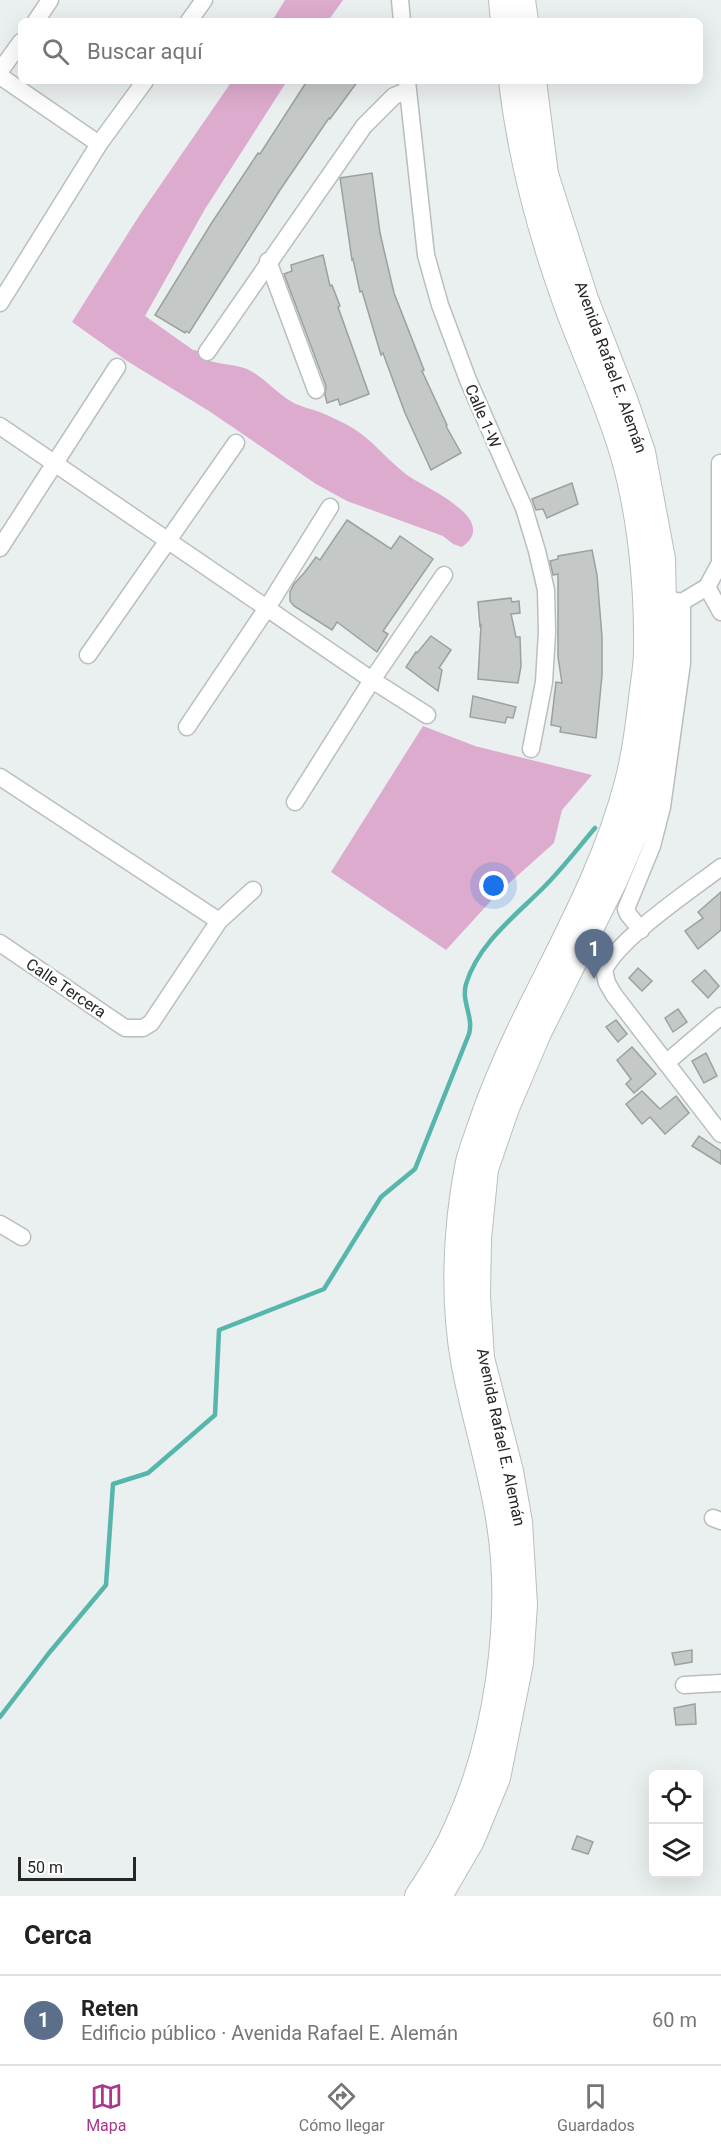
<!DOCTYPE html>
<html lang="es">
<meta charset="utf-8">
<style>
body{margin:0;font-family:Roboto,sans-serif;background:#f2f2f2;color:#222}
.controls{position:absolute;right:18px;bottom:18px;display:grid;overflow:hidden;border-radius:9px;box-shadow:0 6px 24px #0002}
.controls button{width:54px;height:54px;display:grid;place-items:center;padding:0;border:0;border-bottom:2px solid #e0e0e0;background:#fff;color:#222;font:30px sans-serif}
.scale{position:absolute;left:18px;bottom:15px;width:118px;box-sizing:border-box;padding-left:6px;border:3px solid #262828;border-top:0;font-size:16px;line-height:21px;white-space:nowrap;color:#262828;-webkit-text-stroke:4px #fff;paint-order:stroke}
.you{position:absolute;left:494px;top:886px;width:21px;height:21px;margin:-15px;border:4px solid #fff;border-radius:50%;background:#1a73e8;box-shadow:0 0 0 9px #1a73e833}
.badge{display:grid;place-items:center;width:39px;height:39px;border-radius:50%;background:#aa368f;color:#fff;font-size:20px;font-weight:700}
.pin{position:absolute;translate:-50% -50px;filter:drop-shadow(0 2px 3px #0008)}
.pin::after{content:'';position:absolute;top:32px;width:21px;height:18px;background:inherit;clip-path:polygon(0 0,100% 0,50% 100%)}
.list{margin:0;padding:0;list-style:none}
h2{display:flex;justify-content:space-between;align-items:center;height:78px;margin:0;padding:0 24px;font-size:26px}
h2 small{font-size:20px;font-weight:400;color:#767676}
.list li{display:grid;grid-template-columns:39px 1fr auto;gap:18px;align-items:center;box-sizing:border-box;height:90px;padding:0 24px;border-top:2px solid #e0e0e0}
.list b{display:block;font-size:22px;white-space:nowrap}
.list p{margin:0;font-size:20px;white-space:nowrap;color:#767676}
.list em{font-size:20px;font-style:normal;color:#767676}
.icon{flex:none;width:33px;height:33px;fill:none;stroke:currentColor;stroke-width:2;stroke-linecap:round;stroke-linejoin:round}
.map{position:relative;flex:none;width:721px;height:1896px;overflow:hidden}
.search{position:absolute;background:#fff;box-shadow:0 6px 24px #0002;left:18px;right:18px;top:18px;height:66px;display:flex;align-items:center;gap:15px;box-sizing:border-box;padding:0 21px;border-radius:9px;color:#767676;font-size:22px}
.sheet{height:168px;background:#fff}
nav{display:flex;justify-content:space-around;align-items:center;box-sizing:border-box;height:84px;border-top:2px solid #e0e0e0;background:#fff;font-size:16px;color:#767676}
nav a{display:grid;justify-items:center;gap:3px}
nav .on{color:#aa368f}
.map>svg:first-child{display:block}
.green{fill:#ddabcd}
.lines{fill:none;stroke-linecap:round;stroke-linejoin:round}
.stream{stroke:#57b6ab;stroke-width:4.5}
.building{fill:#c4c9c8;stroke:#9ca09f;stroke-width:1.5}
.street-casing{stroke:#babebe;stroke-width:19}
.secondary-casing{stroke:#babebe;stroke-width:26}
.street{stroke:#fff;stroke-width:16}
.secondary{stroke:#fff;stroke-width:24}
.labels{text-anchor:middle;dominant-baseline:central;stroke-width:5;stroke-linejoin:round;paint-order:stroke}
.street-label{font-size:16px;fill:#262828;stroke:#fff}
</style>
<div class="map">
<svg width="721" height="1896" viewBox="0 0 721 1896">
<rect width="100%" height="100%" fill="#eaefef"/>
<g class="green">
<polygon points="285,0 343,0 328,21 272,21"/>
<path d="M232 81H287L205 209 145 316 193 350 207 352V360C220 365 235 364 247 369 264 377 276 393 292 402 301 407 312 409 322 413 332 417 342 422 351 427 372 439 387 460 407 475 423 487 502 519 462 547L453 544 443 536 347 501 316 484 209 411 127 361 72 322 139 216Z"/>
<polygon points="423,726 475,746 592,775 562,810 554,843 499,892 446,950 331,872"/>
</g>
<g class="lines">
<path class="stream" d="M0 1717 49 1653 106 1585 113 1484 148 1473 215 1415 219 1330 324 1289 381 1197 415 1169 469 1034C474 1017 461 1002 466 984 478 944 515 916 543 888 562 869 578 848 595 828"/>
</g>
<g class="building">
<polygon points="307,81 358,81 330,119 329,118 280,190 189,333 186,331 185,333 155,315 211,224 258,153 260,154"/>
<polygon points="372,173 380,233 394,293 424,370 422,371 447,425 446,426 461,453 431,470 405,413 383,353 381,355 362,291 360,292 353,259 352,260 340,178"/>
<polygon points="323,255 330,286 332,285 340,306 338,307 369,394 340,405 338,399 327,403 325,395 326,386 284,274 292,271 291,265"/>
<polygon points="572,483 578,504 547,518 543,509 536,510 532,499"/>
<polygon points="347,520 391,549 400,536 433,559 383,631 388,634 377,652 337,622 332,630 294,606 290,601 290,592 294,584 305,572 316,557 320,560"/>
<polygon points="592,550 597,575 602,637 602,675 596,738 560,732 561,727 551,725 556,682 562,683 558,657 558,574 553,575 550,561 558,559 558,556"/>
<polygon points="511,598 512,602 519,601 520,613 511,614 516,637 520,637 521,666 518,683 478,679 481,625 480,626 478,602"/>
<polygon points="431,636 451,650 439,668 442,670 438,691 406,667 416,652 417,653"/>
<polygon points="473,696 516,707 513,718 507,717 505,723 470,717"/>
<polygon points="721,892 721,930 698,949 685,931 703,918 698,912"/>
<polygon points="638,968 652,981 642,991 629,978"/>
<polygon points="705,970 719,986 708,998 692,981"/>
<polygon points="678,1009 687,1022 673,1032 665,1018"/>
<polygon points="616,1020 627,1034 618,1042 606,1027"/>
<polygon points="632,1047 656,1074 634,1093 626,1084 631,1079 617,1060"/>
<polygon points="706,1053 717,1076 704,1083 692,1061"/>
<polygon points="642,1091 660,1109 676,1096 689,1113 665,1134 650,1117 642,1124 626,1104"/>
<polygon points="699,1136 721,1151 721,1164 692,1146"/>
<polygon points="692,1650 692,1662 675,1665 672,1653"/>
<polygon points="695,1704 696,1724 676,1725 674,1708"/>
<polygon points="577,1836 593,1842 588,1854 572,1849"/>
</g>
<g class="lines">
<defs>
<g id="street">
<polyline points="400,0 402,21"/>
<polyline points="36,21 50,0"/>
<polyline points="189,21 204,0"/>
<polyline points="0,71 21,42"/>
<polyline points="0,76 99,144"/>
<polyline points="407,81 426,255 440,305 468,380 524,508 537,551 546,590 547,632 544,682 531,749"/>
<polyline points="268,261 316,390"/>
<polyline points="0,303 99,144 145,81"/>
<polyline points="207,352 364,126 394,96 407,91"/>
<polyline points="0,426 372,680 427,715"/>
<polyline points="0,548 117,367"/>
<polyline points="707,587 721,612"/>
<polyline points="672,600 682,602 707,587 720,563 720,463"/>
<polyline points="88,655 236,443"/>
<polyline points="187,727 267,608 330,507"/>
<polyline points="0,777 219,921"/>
<polyline points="295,802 372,680 444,575"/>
<path d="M721 867C691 890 619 938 604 970L607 983 614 995 721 1134"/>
<polyline points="641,930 628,914 626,909 652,846 662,807 682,663 682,602"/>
<polyline points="0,943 125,1028 143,1028 151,1023 219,921 253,890"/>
<polyline points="666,1063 721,1016"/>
<polyline points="0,1224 22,1237"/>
<polyline points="713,1518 721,1521"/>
<polyline points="684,1685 721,1683"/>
</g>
<g id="secondary">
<polyline points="501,0 503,21"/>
<polyline points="523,0 526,21"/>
<path d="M417 1896C431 1875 445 1853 455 1830 496 1743 514 1619 499 1524 491 1470 474 1419 464 1366 452 1303 455 1230 467 1167 469 1155 474 1143 478 1131 494 1083 515 1037 538 992 572 924 608 856 627 782 634 755 638 726 641 698 643 682 646 666 646 651 647 588 640 513 622 453 607 401 583 353 565 302 539 230 520 157 511 81"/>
<polyline points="440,1896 472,1841 498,1778 521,1663 525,1605 520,1522 511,1471 482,1358 478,1296 479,1239 486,1169 507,1108 539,1033 615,881 634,837 651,781 659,722 665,653 663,559 643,452 625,399 586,299 546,174 534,81"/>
</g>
</defs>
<use href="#street" class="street-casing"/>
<use href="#secondary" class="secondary-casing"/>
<use href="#street" class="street"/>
<use href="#secondary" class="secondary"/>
</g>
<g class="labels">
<g class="street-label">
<text transform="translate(611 367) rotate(70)">Avenida Rafael E. Alemán</text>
<text transform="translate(483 416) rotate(67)">Calle 1-W</text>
<text transform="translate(66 988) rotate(34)">Calle Tercera</text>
<text transform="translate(501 1437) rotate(78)">Avenida Rafael E. Alemán</text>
</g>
</g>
</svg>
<div class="controls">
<button><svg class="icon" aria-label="locate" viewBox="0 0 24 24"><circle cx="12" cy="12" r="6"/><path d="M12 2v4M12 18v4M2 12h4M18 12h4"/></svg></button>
<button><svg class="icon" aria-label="layers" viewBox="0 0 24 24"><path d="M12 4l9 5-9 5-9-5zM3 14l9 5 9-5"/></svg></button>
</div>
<div class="scale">50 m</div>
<div class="you"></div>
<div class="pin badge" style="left:594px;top:979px;background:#5c6f8a">1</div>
<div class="search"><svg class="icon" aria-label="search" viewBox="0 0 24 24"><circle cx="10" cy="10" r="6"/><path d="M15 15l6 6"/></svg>Buscar aquí</div>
</div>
<section class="sheet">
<h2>Cerca<small></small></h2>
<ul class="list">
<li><span class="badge" style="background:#5c6f8a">1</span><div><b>Reten</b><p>Edificio público · Avenida Rafael E. Alemán</p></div><em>60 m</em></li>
</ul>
</section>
<nav>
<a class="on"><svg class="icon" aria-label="map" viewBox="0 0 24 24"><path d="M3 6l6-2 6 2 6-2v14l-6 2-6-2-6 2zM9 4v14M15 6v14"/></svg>Mapa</a>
<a><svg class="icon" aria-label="directions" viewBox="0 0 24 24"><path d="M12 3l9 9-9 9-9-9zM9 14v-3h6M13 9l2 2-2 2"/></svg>Cómo llegar</a>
<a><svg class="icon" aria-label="saved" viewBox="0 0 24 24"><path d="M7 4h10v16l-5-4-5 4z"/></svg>Guardados</a>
</nav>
